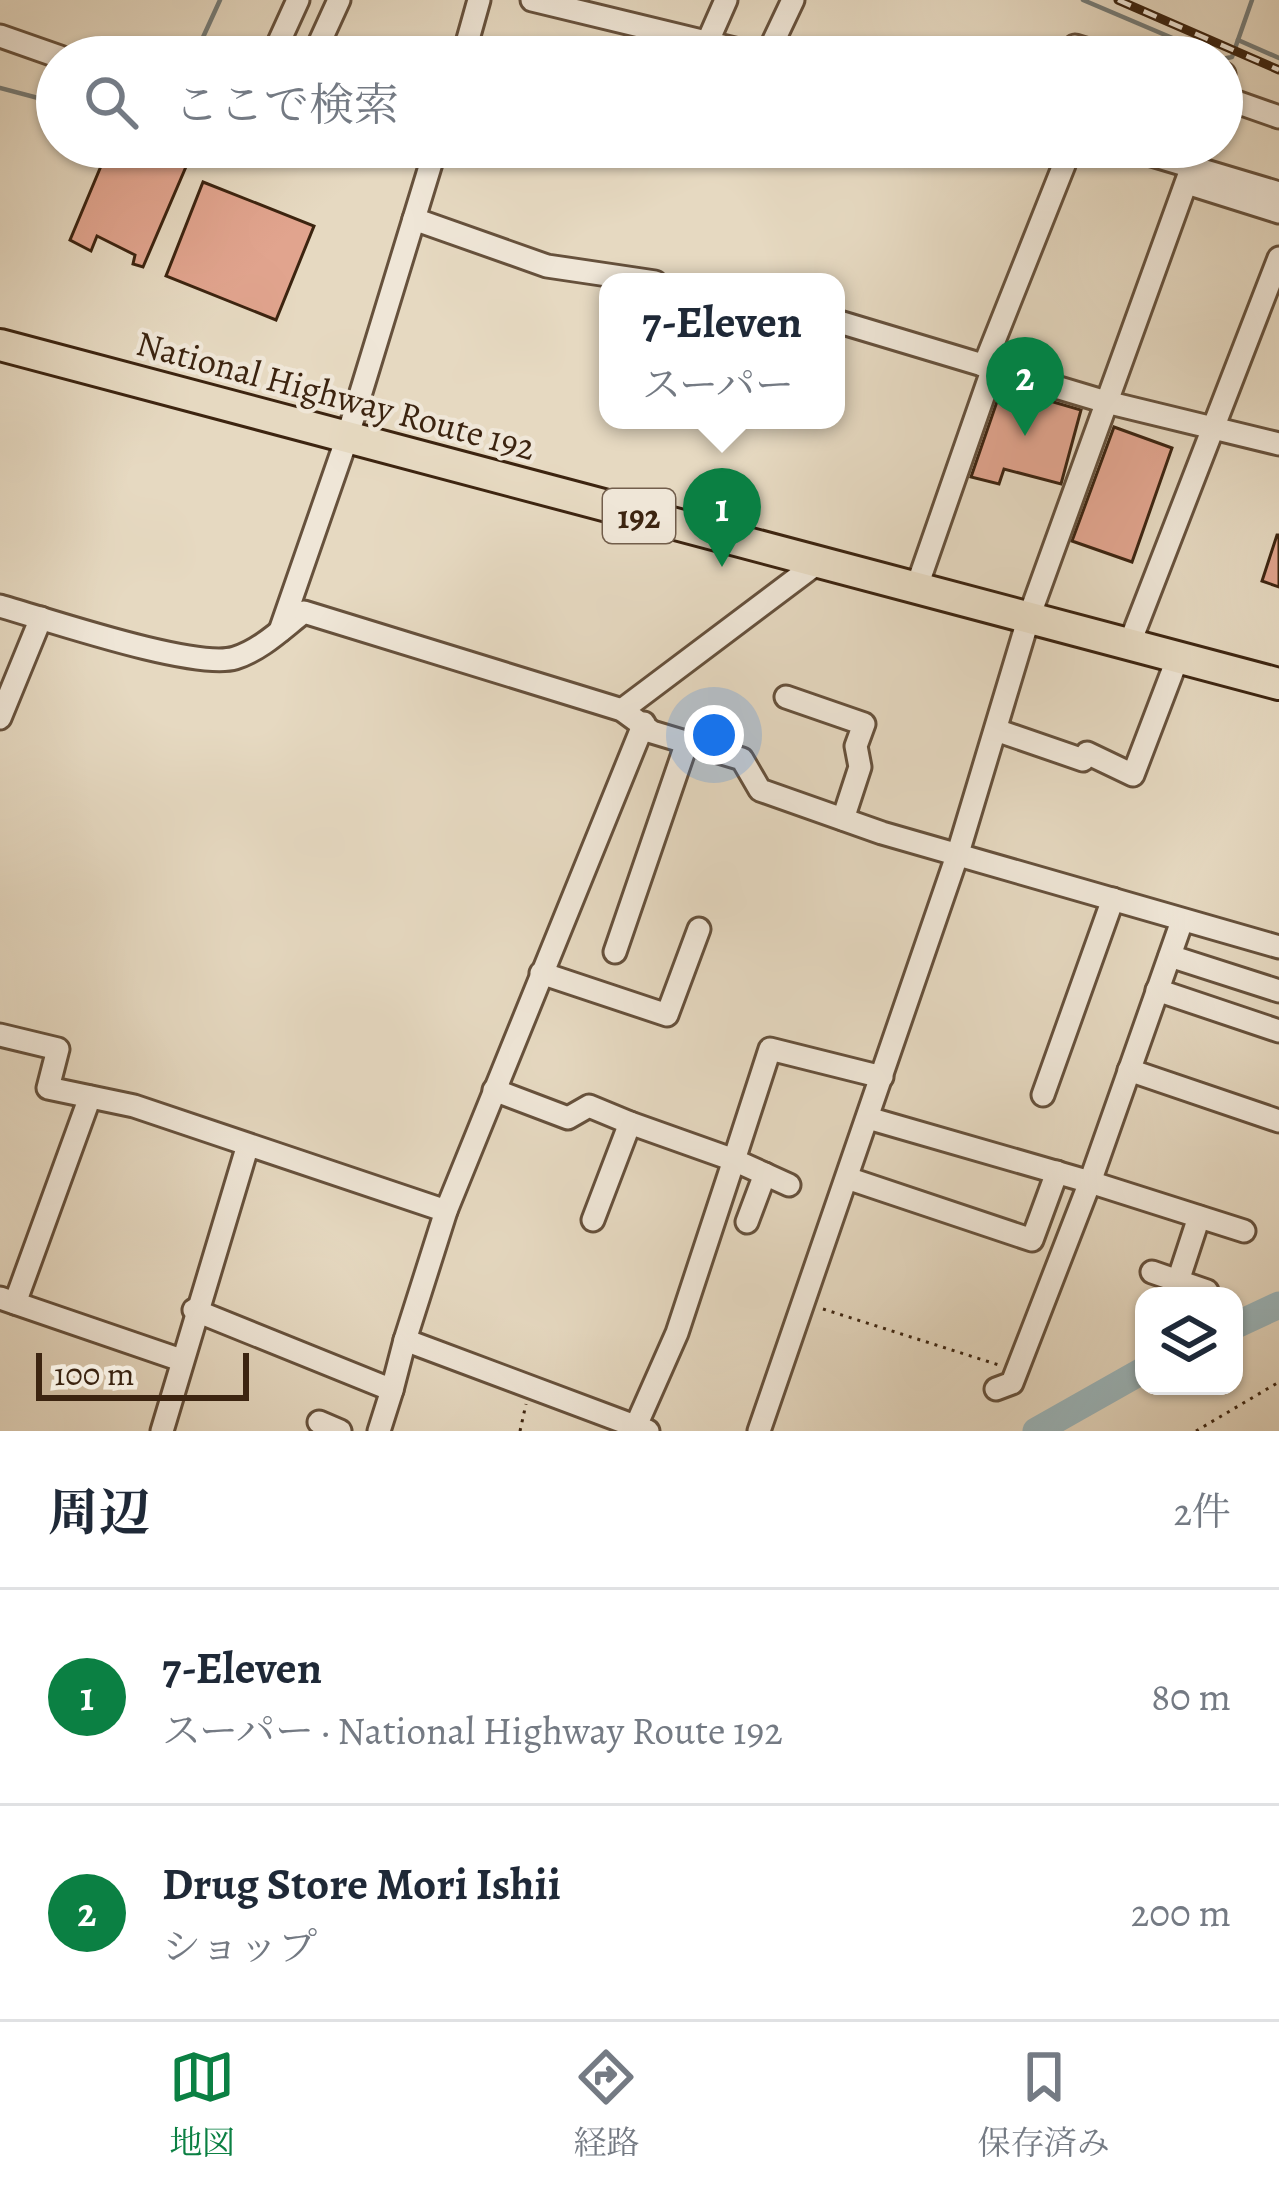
<!DOCTYPE html>
<html lang="ja">
<meta charset="utf-8">
<style>
body{margin:0;font-family:Alegreya,"Noto Serif JP",serif;background:#f6f6f7;color:#1f2937}
.controls{position:absolute;right:36px;bottom:36px;display:grid;overflow:hidden;border-radius:24px;box-shadow:0 3px 9px #0004}
.controls button{width:108px;height:108px;display:grid;place-items:center;padding:0;border:0;border-bottom:3px solid #e0e1e3;background:#fff;color:#1f2937;font:60px sans-serif}
.scale{position:absolute;left:36px;bottom:30px;width:213px;box-sizing:border-box;padding-left:12px;border:6px solid #3c2410;border-top:0;font-size:33px;line-height:42px;white-space:nowrap;color:#3c2410;-webkit-text-stroke:9px #efe6d7;paint-order:stroke}
.you{position:absolute;left:714px;top:735px;width:42px;height:42px;margin:-30px;border:9px solid #fff;border-radius:50%;background:#1a73e8;box-shadow:0 0 0 18px #1a73e833}
.badge{display:grid;place-items:center;width:78px;height:78px;border-radius:50%;background:#0b8043;color:#fff;font-size:39px;font-weight:700}
.pin{position:absolute;translate:-50% -99px;filter:drop-shadow(0 3px 6px #0008)}
.pin::after{content:'';position:absolute;top:63px;width:42px;height:36px;background:inherit;clip-path:polygon(0 0,100% 0,50% 100%)}
.popup{position:absolute;left:599px;top:273px;width:246px;height:156px;box-sizing:border-box;display:grid;place-content:center;border-radius:24px;background:#fff;filter:drop-shadow(0 3px 9px #0005);font-size:39px;white-space:nowrap;color:#747a83}
.popup b{font-size:45px;color:#1f2937}
.popup::after{content:'';position:absolute;left:50%;top:100%;margin-left:-24px;border:24px solid transparent;border-top-color:#fff}
.list{margin:0;padding:0;list-style:none}
h2{display:flex;justify-content:space-between;align-items:center;height:156px;margin:0;padding:0 48px;font-size:51px}
h2 small{font-size:39px;font-weight:400;color:#747a83}
.list li{display:grid;grid-template-columns:78px 1fr auto;gap:36px;align-items:center;box-sizing:border-box;height:216px;padding:0 48px;border-top:3px solid #e0e1e3}
.list b{display:block;font-size:45px;white-space:nowrap}
.list p{margin:0;font-size:39px;white-space:nowrap;color:#747a83}
.list em{font-size:39px;font-style:normal;color:#747a83}
.icon{flex:none;width:66px;height:66px;fill:none;stroke:currentColor;stroke-width:2;stroke-linecap:round;stroke-linejoin:round}
.map{position:relative;flex:none;width:1279px;height:1431px;overflow:hidden}
.search{position:absolute;background:#fff;box-shadow:0 3px 9px #0004;left:36px;right:36px;top:36px;height:132px;display:flex;align-items:center;gap:30px;box-sizing:border-box;padding:0 42px;border-radius:66px;color:#747a83;font-size:45px}
.sheet{height:588px;background:#fff}
nav{display:flex;justify-content:space-around;align-items:center;box-sizing:border-box;height:168px;border-top:3px solid #e0e1e3;background:#fff;font-size:33px;color:#747a83}
nav a{display:grid;justify-items:center;gap:6px}
nav .on{color:#0b8043}
.map>svg:first-child{display:block}
.lines{fill:none;stroke-linecap:round;stroke-linejoin:round}
.stream{stroke:#757c78;stroke-width:4.5}
.river{stroke:#9bb7bd;stroke-width:27}
.building{fill:#e1a48e;stroke:#3c2410;stroke-width:3}
.minor-casing{stroke:#66513c;stroke-width:27}
.highway-casing{stroke:#3c2410;stroke-width:36}
.path{stroke:#3c2410;stroke-width:3;stroke-dasharray:3 6;stroke-linecap:butt}
.minor{stroke:#efe6d7;stroke-width:21}
.highway{stroke:#e6d9c1;stroke-width:30}
.rail-casing{stroke:#3c2410;stroke-width:9}
.rail{stroke:#efe6d7;stroke-width:4.5;stroke-dasharray:14;stroke-linecap:butt}
.labels{text-anchor:middle;dominant-baseline:central;stroke-width:9;stroke-linejoin:round;paint-order:stroke}
.shield{fill:#efe6d7;stroke:#725e4c;stroke-width:3}
.shield-label{font-size:33px;font-weight:bold;fill:#3c2410}
.street-label{font-size:36px;fill:#3c2410;stroke:#efe6d7}
</style>
<div class="map">
<svg width="1279" height="1431" viewBox="0 0 1279 1431">
<rect width="100%" height="100%" fill="#e6d9c1"/>
<filter id="stains"><feTurbulence type="fractalNoise" baseFrequency=".00167" numOctaves="4"/><feColorMatrix values="0 0 0 0 .2 0 0 0 0 .09 0 0 0 0 .02 0 0 0 .5 -.17"/></filter>
<radialGradient id="worn" r=".72"><stop offset=".6" stop-color="#630" stop-opacity="0"/><stop offset="1" stop-color="#630" stop-opacity=".3"/></radialGradient>
<g class="lines">
<g class="stream">
<polyline points="1083,0 1217,57"/>
<polyline points="1238,40 1279,58"/>
<polyline points="194,57 220,0"/>
<polyline points="1222,59 1232,57 1252,0"/>
<polyline points="0,88 57,103"/>
</g>
<g class="river">
<polyline points="1234,1326 1279,1305"/>
<polyline points="1036,1431 1144,1370"/>
</g>
</g>
<g class="building">
<polygon points="109,147 153,147 188,162 143,267 133,264 135,255 97,236 91,251 70,240"/>
<polygon points="203,182 314,226 276,320 166,276"/>
<polygon points="1002,387 1081,410 1061,484 1004,469 999,484 971,477"/>
<polygon points="1114,427 1172,448 1132,562 1072,541"/>
<polygon points="1277,535 1279,535 1279,587 1262,581"/>
</g>
<g class="lines">
<defs>
<g id="minor">
<polyline points="532,0 768,57"/>
<polyline points="0,36 60,57"/>
<polyline points="708,41 726,0"/>
<polyline points="1075,46 1111,57"/>
<polyline points="272,57 298,0"/>
<polyline points="313,57 339,0"/>
<polyline points="463,57 479,0"/>
<polyline points="766,57 793,0"/>
<polyline points="1222,81 1224,74"/>
<polyline points="1222,97 1279,117"/>
<polyline points="1125,147 1279,193"/>
<polyline points="1187,183 1279,212"/>
<polyline points="414,219 547,266 655,282"/>
<polyline points="836,321 1106,402 1279,444"/>
<polyline points="984,366 1064,165 1061,147"/>
<polyline points="916,589 993,368"/>
<path d="M0 606C46 619 195 670 235 658 261 650 283 628 304 612L622 710 652 732 742 759 760 790 882 833 1279 947"/>
<polyline points="280,631 347,438 436,147"/>
<polyline points="1129,645 1279,258"/>
<polyline points="786,697 864,724 856,746 860,767 843,819"/>
<polyline points="622,710 816,564"/>
<polyline points="0,718 41,618"/>
<polyline points="644,723 446,1211 405,1340 648,1431"/>
<polyline points="996,730 1083,760 1087,753 1133,775 1178,657"/>
<polyline points="615,952 687,742"/>
<polyline points="1170,956 1279,991"/>
<polyline points="541,973 667,1015 699,929"/>
<polyline points="1157,990 1279,1031"/>
<polyline points="0,1035 58,1049 48,1088 134,1106 446,1211"/>
<polyline points="1129,1070 1279,1121"/>
<polyline points="494,1090 568,1118 589,1106 630,1123"/>
<polyline points="1043,1095 1113,899"/>
<polyline points="868,1118 1090,1182 1182,921"/>
<polyline points="847,1178 1032,1240 1057,1172"/>
<polyline points="593,1220 630,1123 734,1160 770,1049 882,1077"/>
<polyline points="747,1222 765,1174"/>
<polyline points="1152,1272 1207,1291"/>
<polyline points="1178,1281 1199,1217"/>
<polyline points="0,1298 181,1360"/>
<polyline points="15,1303 90,1097"/>
<polyline points="194,1310 392,1390 405,1340"/>
<polyline points="996,1389 1012,1383 1090,1182 1244,1231"/>
<polyline points="319,1422 340,1431"/>
<polyline points="635,1428 677,1333 734,1160 789,1185"/>
<polyline points="162,1431 247,1148"/>
<polyline points="379,1431 392,1390"/>
<polyline points="759,1431 958,853 1029,617 1199,147"/>
</g>
<polyline id="highway" points="0,345 1279,684"/>
</defs>
<use href="#minor" class="minor-casing"/>
<use href="#highway" class="highway-casing"/>
<g class="path">
<polyline points="823,1309 1002,1366"/>
<polyline points="520,1431 526,1404"/>
<polyline points="1196,1431 1279,1382"/>
</g>
<use href="#minor" class="minor"/>
<use href="#highway" class="highway"/>
<defs>
<polyline id="rail" points="1118,0 1279,70"/>
</defs>
<use href="#rail" class="rail-casing"/>
<use href="#rail" class="rail"/>
</g>
<g class="labels">
<rect class="shield" x="603" y="489" width="72" height="54" rx="9"/>
<g class="shield-label">
<text x="639" y="516">192</text>
</g>
<g class="street-label">
<text transform="translate(336 395) rotate(15)">National Highway Route 192</text>
</g>
</g>
<rect width="100%" height="100%" filter="url(#stains)"/>
<rect width="100%" height="100%" fill="url(#worn)"/>
</svg>
<div class="controls">
<button><svg class="icon" aria-label="layers" viewBox="0 0 24 24"><path d="M12 4l9 5-9 5-9-5zM3 14l9 5 9-5"/></svg></button>
</div>
<div class="scale">100 m</div>
<div class="you"></div>
<div class="pin badge" style="left:722px;top:567px">1</div>
<div class="popup"><b>7-Eleven</b>スーパー</div>
<div class="pin badge" style="left:1025px;top:436px">2</div>
<div class="search"><svg class="icon" aria-label="search" viewBox="0 0 24 24"><circle cx="10" cy="10" r="6"/><path d="M15 15l6 6"/></svg>ここで検索</div>
</div>
<section class="sheet">
<h2>周辺<small>2件</small></h2>
<ul class="list">
<li><span class="badge">1</span><div><b>7-Eleven</b><p>スーパー · National Highway Route 192</p></div><em>80 m</em></li>
<li><span class="badge">2</span><div><b>Drug Store Mori Ishii</b><p>ショップ</p></div><em>200 m</em></li>
</ul>
</section>
<nav>
<a class="on"><svg class="icon" aria-label="map" viewBox="0 0 24 24"><path d="M3 6l6-2 6 2 6-2v14l-6 2-6-2-6 2zM9 4v14M15 6v14"/></svg>地図</a>
<a><svg class="icon" aria-label="directions" viewBox="0 0 24 24"><path d="M12 3l9 9-9 9-9-9zM9 14v-3h6M13 9l2 2-2 2"/></svg>経路</a>
<a><svg class="icon" aria-label="saved" viewBox="0 0 24 24"><path d="M7 4h10v16l-5-4-5 4z"/></svg>保存済み</a>
</nav>
